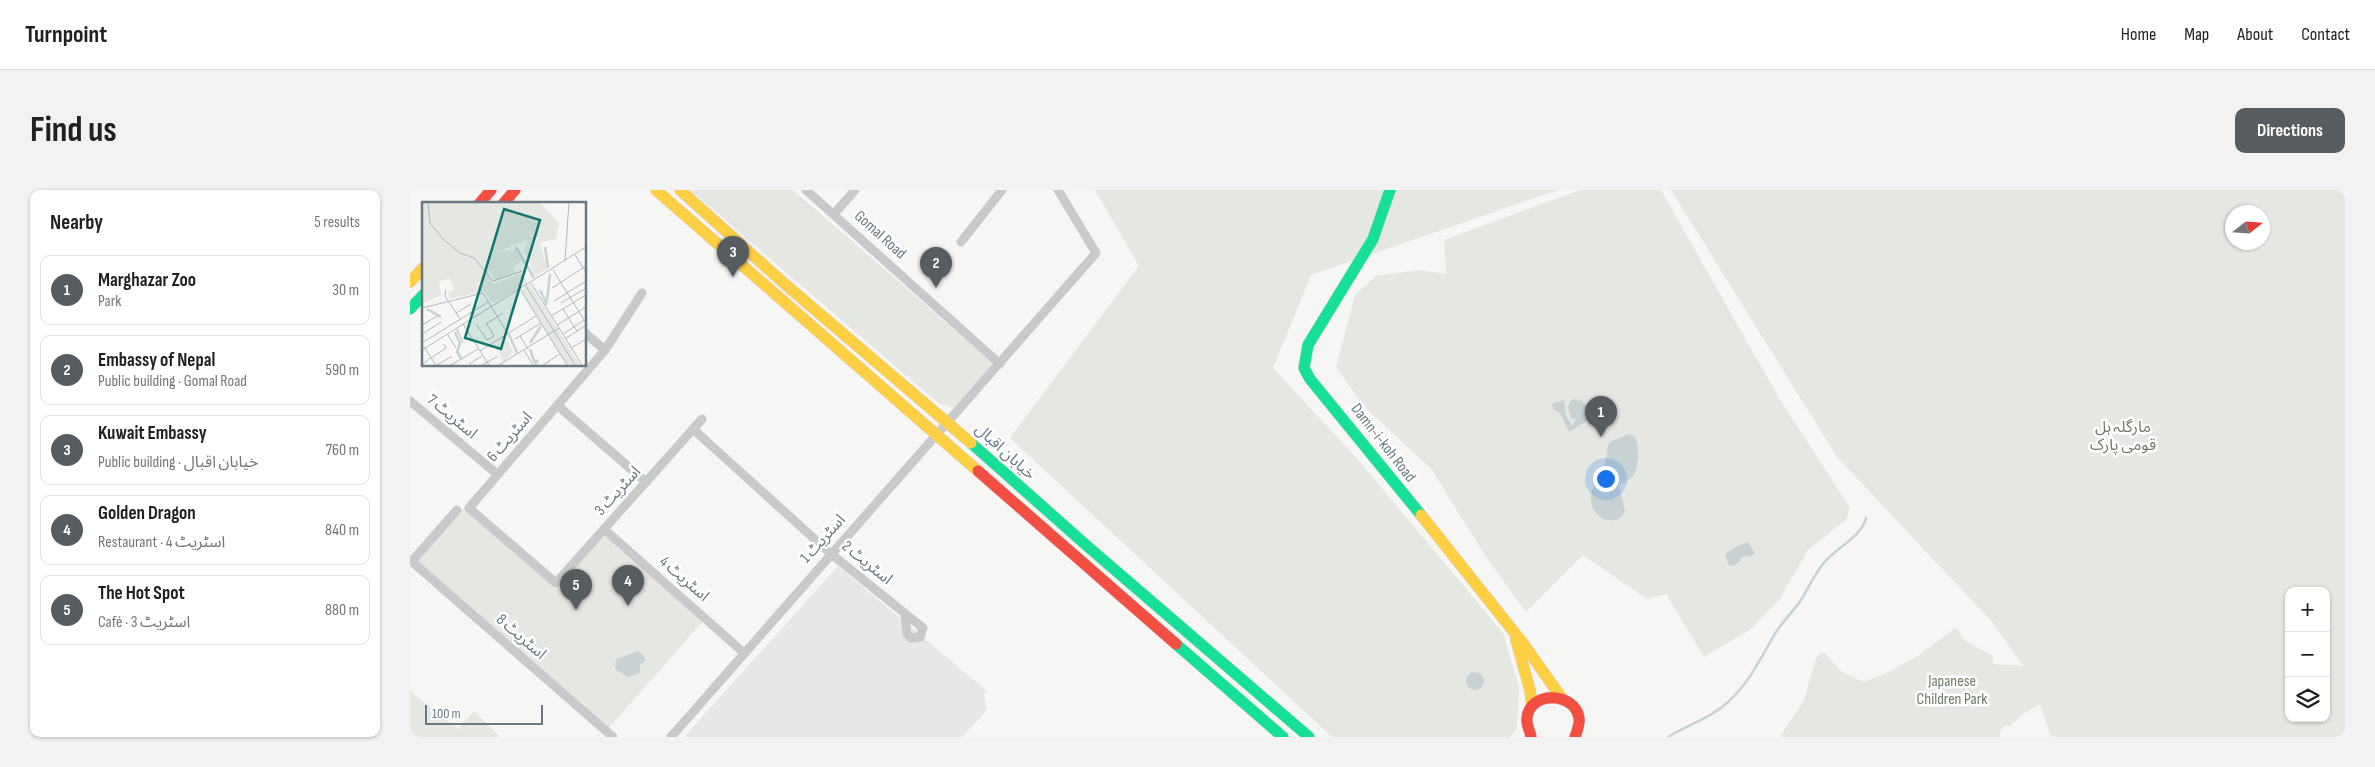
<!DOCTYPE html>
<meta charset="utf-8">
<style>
body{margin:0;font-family:"Sofia Sans Condensed","Noto Sans Arabic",sans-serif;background:#f2f2f2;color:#202124}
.controls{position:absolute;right:15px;bottom:15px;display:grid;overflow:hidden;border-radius:10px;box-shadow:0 1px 4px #0004}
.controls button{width:45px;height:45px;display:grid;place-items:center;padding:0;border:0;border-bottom:1px solid #e0e0e0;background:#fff;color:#202124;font:25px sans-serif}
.compass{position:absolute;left:1815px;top:15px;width:45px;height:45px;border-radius:50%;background:#fff;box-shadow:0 1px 4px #0004;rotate:73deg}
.scale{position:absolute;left:15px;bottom:12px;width:118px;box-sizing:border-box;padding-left:5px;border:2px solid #687982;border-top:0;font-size:14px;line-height:18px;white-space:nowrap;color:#687982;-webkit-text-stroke:4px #fff;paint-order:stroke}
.you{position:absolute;left:1195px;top:288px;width:18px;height:18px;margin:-12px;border:4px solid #fff;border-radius:50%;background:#1a73e8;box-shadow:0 0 0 8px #1a73e833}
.badge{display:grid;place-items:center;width:32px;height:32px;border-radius:50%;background:#575c60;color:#fff;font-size:16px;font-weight:700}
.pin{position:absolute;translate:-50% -41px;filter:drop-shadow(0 1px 2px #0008)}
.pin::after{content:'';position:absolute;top:26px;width:18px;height:15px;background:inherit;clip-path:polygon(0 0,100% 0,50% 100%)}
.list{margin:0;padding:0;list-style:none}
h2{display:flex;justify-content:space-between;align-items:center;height:65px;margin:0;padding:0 20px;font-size:21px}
h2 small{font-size:16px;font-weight:400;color:#757577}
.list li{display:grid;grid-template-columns:32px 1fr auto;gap:15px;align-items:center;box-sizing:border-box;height:70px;margin:0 10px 10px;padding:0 10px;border:1px solid #e0e0e0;border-radius:10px}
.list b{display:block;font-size:19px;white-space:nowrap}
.list p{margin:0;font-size:16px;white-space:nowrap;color:#757577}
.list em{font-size:16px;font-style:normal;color:#757577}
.icon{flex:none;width:28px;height:28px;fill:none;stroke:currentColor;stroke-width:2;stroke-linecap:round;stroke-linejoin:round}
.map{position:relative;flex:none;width:1935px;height:547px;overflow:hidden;border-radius:10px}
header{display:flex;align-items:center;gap:30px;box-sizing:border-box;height:70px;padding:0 25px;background:#fff;border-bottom:1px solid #e0e0e0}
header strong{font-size:24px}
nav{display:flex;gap:28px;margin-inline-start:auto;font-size:18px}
.intro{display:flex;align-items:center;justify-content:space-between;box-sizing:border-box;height:120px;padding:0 30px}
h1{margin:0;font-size:35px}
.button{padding:12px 22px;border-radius:10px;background:#575c60;color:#fff;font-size:18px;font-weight:700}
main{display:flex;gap:30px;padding:0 30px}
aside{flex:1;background:#fff;border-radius:10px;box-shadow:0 1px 4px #0004}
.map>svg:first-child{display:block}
.built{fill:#e6e7e7}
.green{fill:#e5e7e2;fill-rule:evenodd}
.water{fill:#c8d2d3}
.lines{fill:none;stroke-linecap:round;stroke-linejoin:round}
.stream{stroke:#c8d2d3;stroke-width:2.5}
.fast-casing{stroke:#d1d2d3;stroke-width:12}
.slow-casing{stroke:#d1d2d3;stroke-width:12}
.jam-casing{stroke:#d1d2d3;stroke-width:12}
.street{stroke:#c8caca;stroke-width:9}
.fast{stroke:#16e098;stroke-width:11}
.slow{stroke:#ffcf43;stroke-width:11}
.jam{stroke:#f24e42;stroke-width:11}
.labels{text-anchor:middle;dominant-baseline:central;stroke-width:5;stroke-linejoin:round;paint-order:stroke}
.street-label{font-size:16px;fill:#687982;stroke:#fff}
.park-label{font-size:16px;fill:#6d7a67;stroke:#fff}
.inset-river{fill:none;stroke:#c8d2d3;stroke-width:2.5}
.inset-road{fill:none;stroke:#b0b9bd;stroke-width:1}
.view{fill:#0f766e;fill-opacity:0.15;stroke:#0f766e;stroke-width:2.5}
.inset-edge{fill:none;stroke:#687982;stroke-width:2.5}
</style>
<header>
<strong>Turnpoint</strong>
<nav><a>Home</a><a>Map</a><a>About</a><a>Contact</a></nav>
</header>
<div class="intro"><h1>Find us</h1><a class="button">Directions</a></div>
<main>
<aside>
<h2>Nearby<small>5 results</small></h2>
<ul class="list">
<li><span class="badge">1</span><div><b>Marghazar Zoo</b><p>Park</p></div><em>30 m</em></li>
<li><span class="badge">2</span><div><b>Embassy of Nepal</b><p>Public building · Gomal Road</p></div><em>590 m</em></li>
<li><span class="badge">3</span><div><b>Kuwait Embassy</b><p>Public building · خیابان اقبال</p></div><em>760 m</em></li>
<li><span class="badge">4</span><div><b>Golden Dragon</b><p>Restaurant · اسٹریٹ 4</p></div><em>840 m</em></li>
<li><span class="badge">5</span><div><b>The Hot Spot</b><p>Café · اسٹریٹ 3</p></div><em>880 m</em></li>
</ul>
</aside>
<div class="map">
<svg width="1935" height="547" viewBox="0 0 1935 547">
<rect width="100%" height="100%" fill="#f6f6f5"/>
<polygon class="built" points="428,376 577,501 574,505 577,520 554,545 552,547 274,547"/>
<g class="green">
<polygon points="280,0 383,0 583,173 544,218 528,213"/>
<polygon points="685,0 1148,0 901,85 863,178 944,265 1093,443 1109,497 1107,539 1100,547 922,547 600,248 729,76"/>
<polygon points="1170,0 1251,0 1369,208 1440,318 1436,330 1398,360 1369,410 1341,439 1294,467 1256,404 1237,409 1173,365 1116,422 1076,367 1022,280 952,214 926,177 945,105 966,86 1008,80 1036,84 1034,50"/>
<path d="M1261 0H1935V547H1641L1630 514 1613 524 1600 536H1594L1590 541V547H1370L1394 510 1406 468 1410 463H1415L1430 481 1454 492 1476 483 1508 466 1545 438 1549 441 1554 450 1583 466V474L1613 476 1583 433 1427 267ZM1822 22H1852V52H1822ZM1879 401H1916V528H1879Z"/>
<polygon points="59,318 146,393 194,339 296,428 196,541 2,371 47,320"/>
<polygon points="0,501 48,539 64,521 90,547 0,547"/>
</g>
<g class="water">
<path d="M1166 209 1169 211 1172 209 1173 213C1179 217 1184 217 1185 226L1159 242 1150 223 1143 219 1142 214 1154 210 1156 225 1162 236 1166 229 1161 228 1158 217 1161 210Z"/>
<path d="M1219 244 1225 247C1230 256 1229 280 1222 287 1219 291 1213 292 1209 295L1215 321C1207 339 1182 329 1181 310 1180 295 1192 284 1196 270 1197 264 1196 258 1200 252Z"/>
<path d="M1338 352 1345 363 1341 366 1331 367 1330 371 1324 376 1319 375 1315 364C1321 359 1330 355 1338 352Z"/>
<polygon points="229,461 234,466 235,471 230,474 230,483 218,487 205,479 206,469"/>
<circle cx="1065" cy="491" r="9"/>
</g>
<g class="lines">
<path class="stream" d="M1258 547C1277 535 1301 528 1318 512 1338 494 1350 470 1363 447 1371 433 1382 423 1391 410 1398 399 1404 385 1413 374 1425 358 1451 348 1456 328"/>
<defs>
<g id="fast">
<polyline points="980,0 963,49 898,155 894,178 900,189 1011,325"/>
<polyline points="0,119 14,104"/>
<polyline points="561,253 676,355 899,547"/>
<polyline points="766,454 873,547"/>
</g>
<g id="slow">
<polyline points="246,0 568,281"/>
<polyline points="270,0 376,95 561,253"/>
<polyline points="0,92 14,77"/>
<polyline points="1011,325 1112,452 1151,507"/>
<polyline points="1106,450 1120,500 1122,516"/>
</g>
<g id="jam">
<polyline points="69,14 81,0"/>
<polyline points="93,14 105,0"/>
<polyline points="568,281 766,454"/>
<path d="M1121 547C1120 541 1116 534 1117 528 1120 500 1165 502 1169 528 1170 534 1167 541 1165 547"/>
</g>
</defs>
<use href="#fast" class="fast-casing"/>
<use href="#slow" class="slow-casing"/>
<use href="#jam" class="jam-casing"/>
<g class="street">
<polyline points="396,0 590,174"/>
<polyline points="424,24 445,0"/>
<polyline points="551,52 592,0"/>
<polyline points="232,103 195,160 59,318 146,393 292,229"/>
<polyline points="175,143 195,160"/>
<polyline points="0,211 87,284"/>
<polyline points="147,215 236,292"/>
<polyline points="283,239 420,363 513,438 510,447 501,448 497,444 495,424"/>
<polyline points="194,339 334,463"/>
<polyline points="0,370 203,547"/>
<polyline points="2,371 47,320"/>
<path d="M261 547C402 385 545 225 686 63L648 0"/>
</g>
<use href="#fast" class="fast"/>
<use href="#slow" class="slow"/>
<use href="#jam" class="jam"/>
</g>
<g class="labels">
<g class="street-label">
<text transform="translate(470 45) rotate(42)">Gomal Road</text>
<text transform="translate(42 227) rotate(40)">اسٹریٹ 7</text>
<text transform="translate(100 247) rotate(-49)">اسٹریٹ 6</text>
<text transform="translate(973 253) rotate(52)">Damn-i-koh Road</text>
<text transform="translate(595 262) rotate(42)">خیابان اقبال</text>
<text transform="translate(208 301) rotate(-48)">اسٹریٹ 3</text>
<text transform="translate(413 349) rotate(-48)">اسٹریٹ 1</text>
<text transform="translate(457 373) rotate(39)">اسٹریٹ 2</text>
<text transform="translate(274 389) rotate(41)">اسٹریٹ 4</text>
<text transform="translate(111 447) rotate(41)">اسٹریٹ 8</text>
</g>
<g class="park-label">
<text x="1713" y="237">مارگلہ ہل<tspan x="1713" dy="18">قومی پارک</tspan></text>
<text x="1542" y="491">Japanese<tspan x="1542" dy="18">Children Park</tspan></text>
</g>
</g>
<g transform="translate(12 12)">
<rect width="164" height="164" fill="#f6f6f5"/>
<path d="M0 0H117L137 21 134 37 118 40 125 67 114 74 109 67 108 57 102 51 106 38 72 51 94 47 100 59 91 65 93 70 73 78 66 68 67 77 72 82 98 72 105 79 103 83 71 101 62 89 28 97 26 91 32 87 28 77 17 79 19 93 0 102ZM108 82 158 163H145L99 88ZM86 138 91 150 81 161 75 146Z" fill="#e5e7e2"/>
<path class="inset-river" d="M94 45 112 76M123 45 126 66M118 88 125 103M125 99 128 72M5 107 19 115M33 130 38 141 35 150 39 156M87 132 95 151M108 141 119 124M108 147 112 159H115L113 163"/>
<path class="inset-road" d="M6 0 8 21 21 37 38 51 52 56 71 79 100 69M153 53 164 70M143 59 147 0M131 68 164 121M105 81 104 84 153 163M109 81 160 163M130 86 164 64M98 87 145 163M24 88 23 94 38 117M132 99 164 79M139 101 164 86M0 106 61 91 86 132M141 107 155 129M34 111 49 102M129 114 164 93M64 121 72 134 65 138M41 122 67 163M54 122 65 138M64 122 81 111M0 123 15 114M135 123 164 105M35 127 41 141M0 132 19 120M141 132 164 117M26 133 34 146M98 134 106 147M93 137 119 121M143 137 164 123M0 141 66 100M2 145 14 163M149 146 164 137M0 148 164 45M102 148 111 163M58 149 114 114M0 162 24 146 22 142M47 162 60 154M15 163 30 154M29 163 56 147M60 163 76 154M77 163 137 126M121 163 138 152"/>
<path class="view" d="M82 7 118 18 79 147 43 136Z"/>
<rect width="164" height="164" class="inset-edge"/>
</g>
</svg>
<div class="controls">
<button>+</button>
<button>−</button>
<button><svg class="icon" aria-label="layers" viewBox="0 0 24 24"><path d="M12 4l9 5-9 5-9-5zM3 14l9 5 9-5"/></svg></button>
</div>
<svg class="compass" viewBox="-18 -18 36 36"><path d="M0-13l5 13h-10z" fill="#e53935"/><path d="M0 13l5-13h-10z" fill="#757577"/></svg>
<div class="scale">100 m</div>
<div class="you"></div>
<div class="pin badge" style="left:1191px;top:247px">1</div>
<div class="pin badge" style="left:526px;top:98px">2</div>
<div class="pin badge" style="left:323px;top:87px">3</div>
<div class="pin badge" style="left:218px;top:416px">4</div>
<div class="pin badge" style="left:166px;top:420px">5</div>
</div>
</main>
